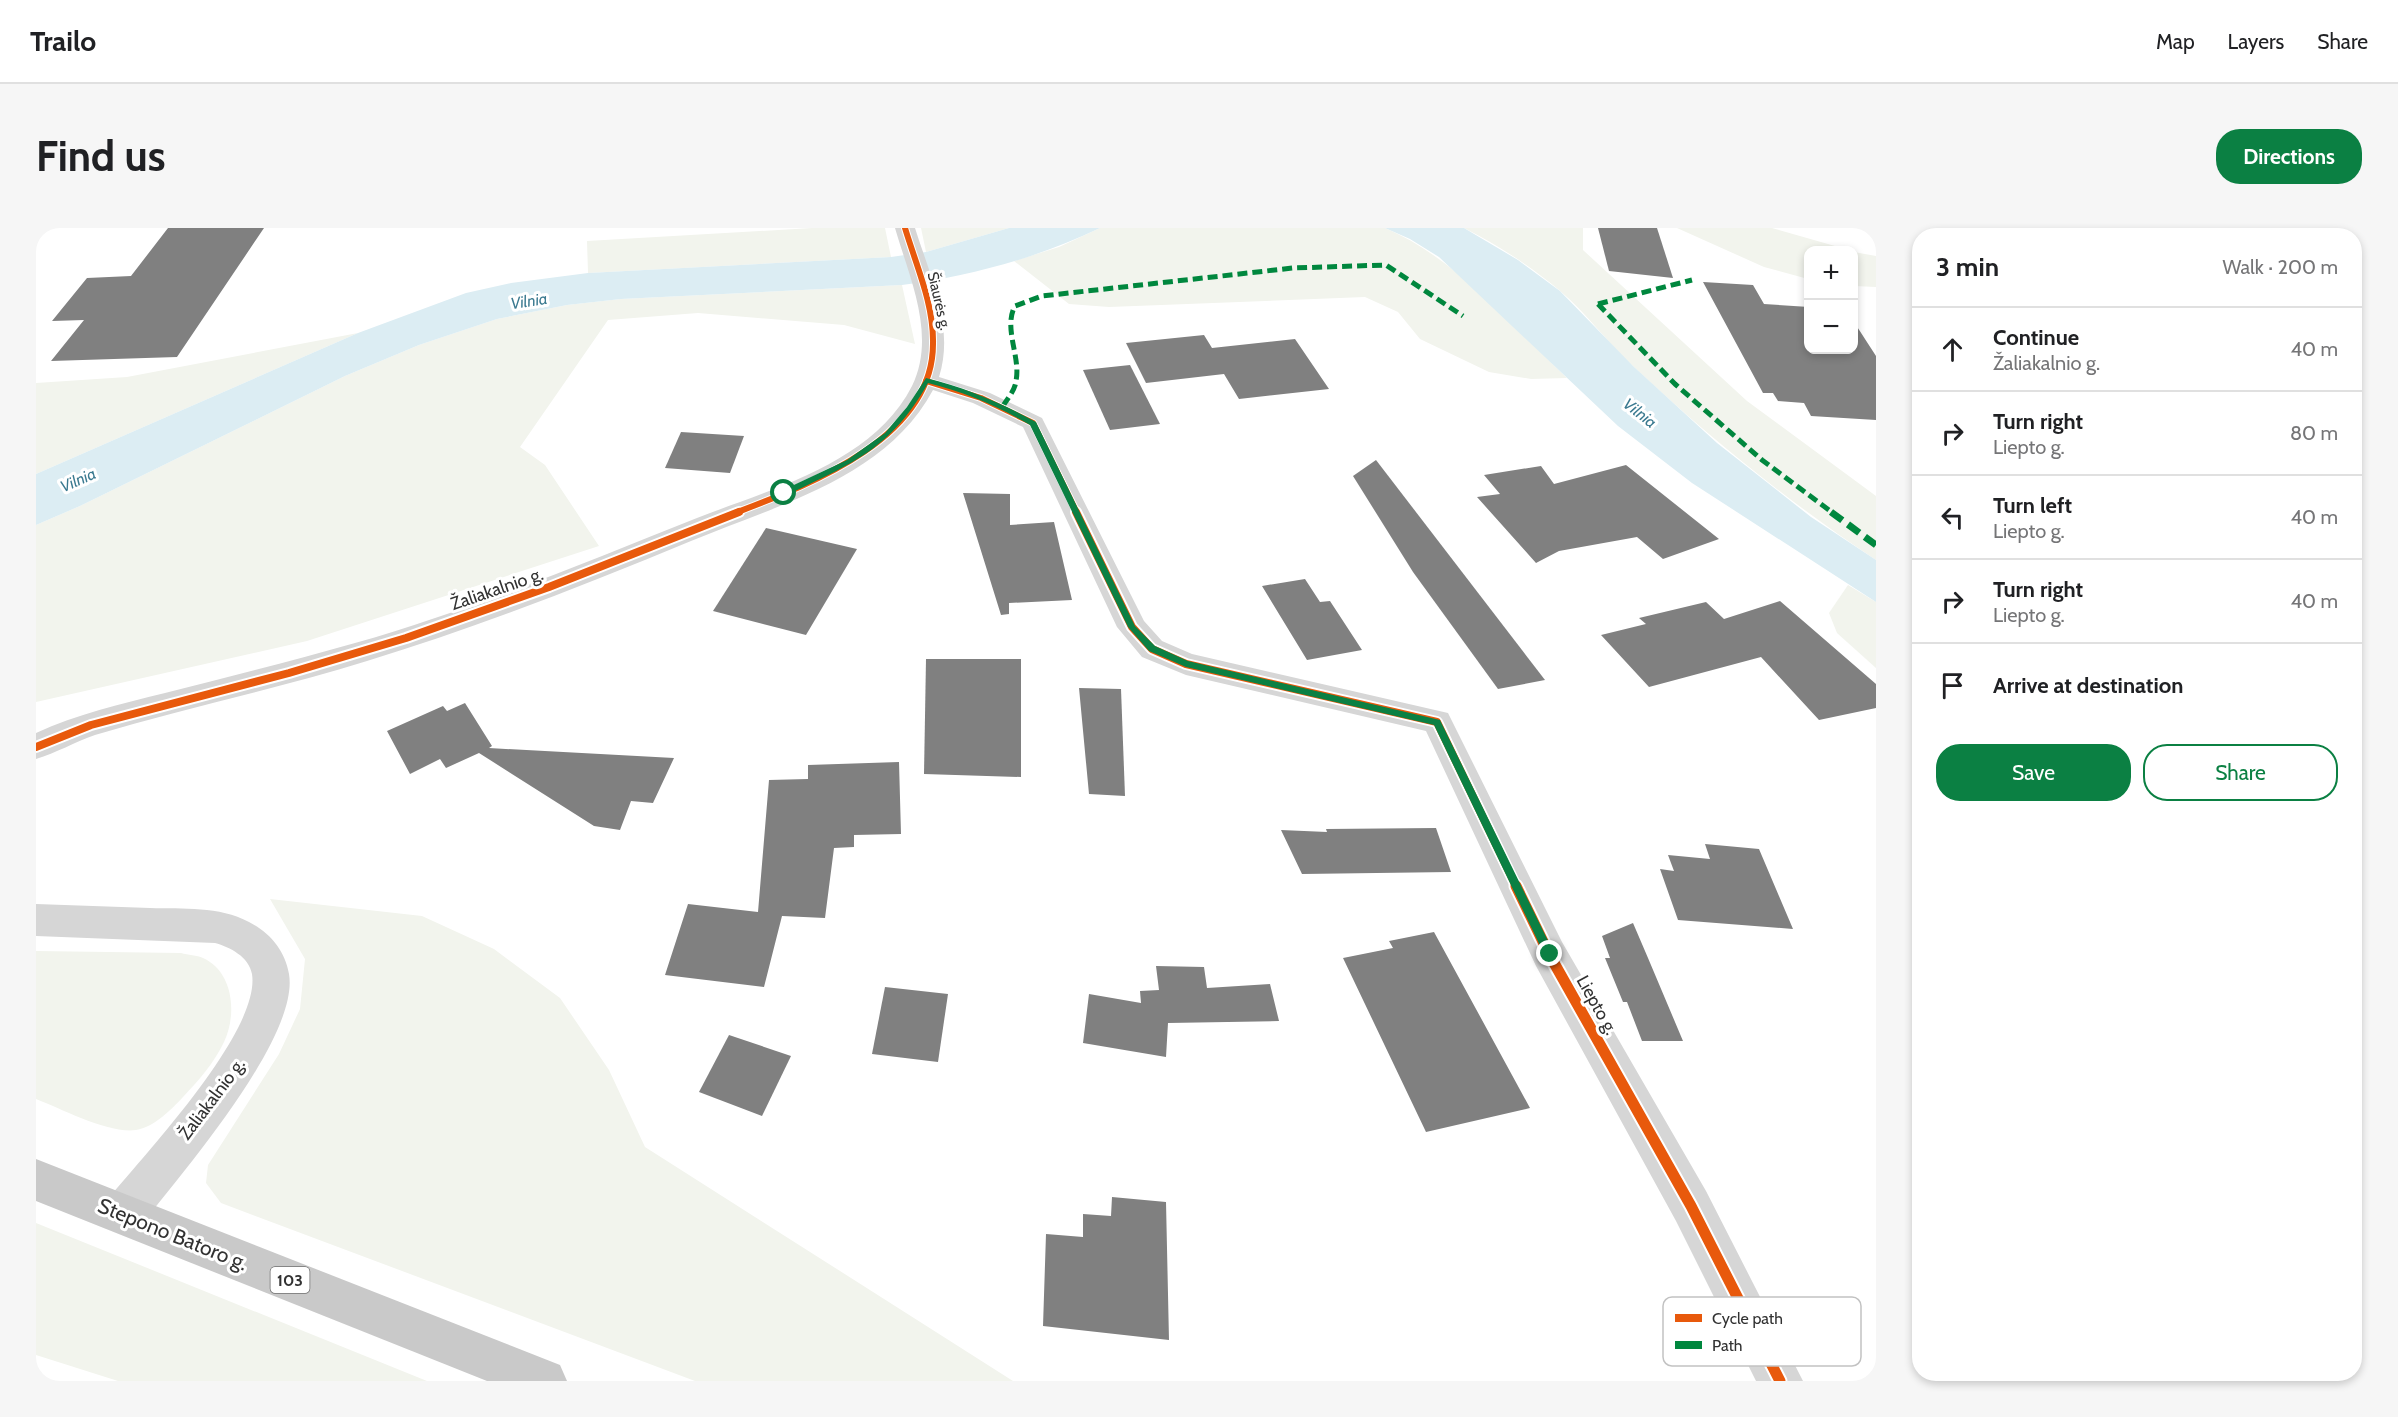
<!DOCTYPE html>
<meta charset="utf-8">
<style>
body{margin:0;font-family:Cabin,sans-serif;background:#f6f6f6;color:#202124}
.controls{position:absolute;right:18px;top:18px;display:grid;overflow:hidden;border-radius:12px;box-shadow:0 3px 9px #0003}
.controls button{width:54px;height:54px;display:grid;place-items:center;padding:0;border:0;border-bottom:2px solid #e0e0e0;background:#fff;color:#202124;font:30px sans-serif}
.stop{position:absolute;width:18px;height:18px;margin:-14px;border:4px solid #0b8043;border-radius:50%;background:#fff}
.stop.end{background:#0b8043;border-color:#fff;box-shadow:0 2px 6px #0008}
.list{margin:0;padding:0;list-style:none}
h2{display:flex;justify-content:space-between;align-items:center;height:78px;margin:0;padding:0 24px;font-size:26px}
h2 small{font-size:20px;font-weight:400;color:#757577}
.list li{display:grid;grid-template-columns:39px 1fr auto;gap:18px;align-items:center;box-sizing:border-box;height:84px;padding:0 24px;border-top:2px solid #e0e0e0}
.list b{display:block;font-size:22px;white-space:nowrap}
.list p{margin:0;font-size:20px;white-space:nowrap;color:#757577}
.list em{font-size:20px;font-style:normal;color:#757577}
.actions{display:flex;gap:12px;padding:18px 24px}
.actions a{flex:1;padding:14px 0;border:2px solid #0b8043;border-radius:24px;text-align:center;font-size:21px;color:#0b8043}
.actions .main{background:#0b8043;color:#fff}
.icon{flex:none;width:33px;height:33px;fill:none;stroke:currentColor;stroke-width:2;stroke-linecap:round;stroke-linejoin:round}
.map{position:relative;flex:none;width:1840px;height:1153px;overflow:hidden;border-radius:24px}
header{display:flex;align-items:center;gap:36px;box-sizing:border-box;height:84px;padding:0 30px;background:#fff;border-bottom:2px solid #e0e0e0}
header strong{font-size:28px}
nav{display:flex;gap:33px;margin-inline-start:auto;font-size:21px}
.intro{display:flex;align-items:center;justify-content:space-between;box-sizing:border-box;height:144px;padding:0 36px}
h1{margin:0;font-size:42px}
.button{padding:15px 27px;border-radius:24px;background:#0b8043;color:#fff;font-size:21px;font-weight:700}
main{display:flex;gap:36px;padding:0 36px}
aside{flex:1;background:#fff;border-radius:24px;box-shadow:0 3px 9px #0003}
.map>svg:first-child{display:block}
.green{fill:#f2f4ed}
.water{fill:#dcedf3}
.building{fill:#808080}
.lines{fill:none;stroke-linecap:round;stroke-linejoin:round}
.minor{fill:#d6d6d6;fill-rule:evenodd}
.primary{fill:#c9c9c9;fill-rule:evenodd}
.quiet-far1{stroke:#00873e;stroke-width:5;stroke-dasharray:10 5;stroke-linecap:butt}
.quiet{stroke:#00873e;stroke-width:7;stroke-dasharray:14 7;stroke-linecap:butt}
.cycleway-far2-casing{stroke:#fff;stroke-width:8}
.cycleway-far1-casing{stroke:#fff;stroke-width:12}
.cycleway-casing{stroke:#fff;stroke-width:15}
.cycleway-far2{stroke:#e8590c;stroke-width:6}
.cycleway-far1{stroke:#e8590c;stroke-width:8}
.cycleway{stroke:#e8590c;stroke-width:11}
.route{fill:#0b8043}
.labels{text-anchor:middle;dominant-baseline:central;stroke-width:6;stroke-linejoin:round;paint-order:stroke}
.far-street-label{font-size:15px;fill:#323232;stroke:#fff}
.far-water-label{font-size:16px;font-style:italic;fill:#3b7a90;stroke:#fff}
.shield{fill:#fff;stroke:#707070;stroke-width:1.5}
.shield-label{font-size:16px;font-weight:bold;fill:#323232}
.street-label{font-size:18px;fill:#323232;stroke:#fff}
.near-street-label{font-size:21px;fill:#323232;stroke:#fff}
.key{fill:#fff;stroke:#c2c2c2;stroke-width:1.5}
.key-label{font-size:16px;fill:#323232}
</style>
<header>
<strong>Trailo</strong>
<nav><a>Map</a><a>Layers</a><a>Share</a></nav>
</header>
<div class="intro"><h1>Find us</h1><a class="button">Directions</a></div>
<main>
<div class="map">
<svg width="1840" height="1153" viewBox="0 0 1840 1153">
<rect width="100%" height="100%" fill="#fff"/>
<g class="green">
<polygon points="776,0 849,0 855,29 552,45 551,13"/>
<polygon points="885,0 973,0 890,24"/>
<path d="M1064 0H1349C1420 30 1475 97 1531 150L1495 151 1453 144 1384 111 1362 84 1329 69 1073 79 1033 76 978 33 1023 19Z"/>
<path d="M1428 0H1547V22L1711 173 1840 268V332C1754 275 1675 211 1599 140 1572 116 1551 85 1523 62 1494 38 1462 17 1428 0Z"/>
<polygon points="1641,0 1736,0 1813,22 1772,22 1772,51 1728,39"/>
<polygon points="1818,24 1840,28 1840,59 1818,58"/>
<polygon points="866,57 879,116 808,97 662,85 572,92 484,219 509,237 563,318 271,413 0,474 0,297 44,278 309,148 383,117 461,91 531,77 585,71"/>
<polygon points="322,105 0,246 0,155 91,149"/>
<polygon points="1812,357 1840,374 1840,440 1801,405 1793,385"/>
<polygon points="234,671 386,688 458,721 524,770 573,842 609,919 977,1153 659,1153 185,975 170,955 172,937 243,826 264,781 269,731"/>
<path d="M0 723 145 725C152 727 161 727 167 730 198 744 201 787 188 814 178 835 163 852 147 869 135 882 118 899 100 902 73 906 26 881 0 871Z"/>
<polygon points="0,995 391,1153 82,1153 0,1127"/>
</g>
<g class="water">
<path d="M973 0H1064C1002 30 934 48 866 57L585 71 531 77 461 91 383 117 309 148 44 278 0 297V246L322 105 430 65 475 55 552 45 855 29 890 24Z"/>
<polygon points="1349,0 1428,0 1482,32 1524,63 1597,138 1681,215 1775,289 1840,332 1840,374 1656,255 1582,198 1403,29 1374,11"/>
</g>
<g class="building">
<polygon points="132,0 228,0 141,129 15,133 48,92 16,93 51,50 95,48"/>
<polygon points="1562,0 1621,0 1637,50 1573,43"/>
<polygon points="1667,54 1717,57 1728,76 1773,79 1773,122 1818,122 1818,94 1840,128 1840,192 1775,188 1768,175 1742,173 1737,165 1727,165"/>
<polygon points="1168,107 1176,120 1259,111 1293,161 1203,171 1188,146 1110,155 1090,115"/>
<polygon points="1094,137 1124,196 1074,202 1047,142"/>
<polygon points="645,204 708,208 694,245 629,240"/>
<polygon points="1340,232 1509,452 1462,461 1377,344 1317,248"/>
<polygon points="1590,237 1683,311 1627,331 1601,309 1523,323 1500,335 1441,269 1464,266 1448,247 1505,238 1518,256"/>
<polygon points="927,265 974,266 974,297 1018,294 1036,372 973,375 973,386 965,387"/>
<polygon points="730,300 821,321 770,407 677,383"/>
<polygon points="1269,351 1284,374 1294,373 1326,422 1271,432 1226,358"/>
<polygon points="1744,373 1840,456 1840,480 1783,492 1725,429 1613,459 1565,407 1610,396 1603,390 1670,374 1688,391"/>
<polygon points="890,431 985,431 985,549 888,546"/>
<polygon points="1043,460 1085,461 1089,568 1053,566"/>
<polygon points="429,475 456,518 453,520 638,530 617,575 595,573 584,602 558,598 443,525 410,540 404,531 374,546 351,503 407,478 411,483"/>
<polygon points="863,534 865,606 818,607 818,619 798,620 789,690 746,688 728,759 629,747 652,676 722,684 733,552 772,551 772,537"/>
<polygon points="1400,600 1415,644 1266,646 1245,602 1291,604 1290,601"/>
<polygon points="1669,616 1723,621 1757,701 1642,692 1624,641 1638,643 1632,627 1674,631"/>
<polygon points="1597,695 1612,730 1647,813 1606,813 1591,774 1587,774 1569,730 1574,730 1566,708"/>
<polygon points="1398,704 1494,880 1390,904 1307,730 1357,720 1353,713"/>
<polygon points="1120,738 1168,739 1171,760 1234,756 1243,793 1132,795 1130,829 1047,815 1053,766 1105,775 1104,763 1123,762"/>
<polygon points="849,759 912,766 902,834 836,826"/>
<polygon points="693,807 755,828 726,888 663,864"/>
<polygon points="1076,969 1130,974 1133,1112 1007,1098 1010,1006 1047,1009 1047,986 1075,988"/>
</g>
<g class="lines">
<g class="minor">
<path d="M859 0H879C894 48 919 99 903 149L954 165 1006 190 1108 393 1126 413 1156 426 1412 485 1526 714 1670 963 1767 1153H1720L1640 993 1500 738 1390 503 1150 447 1106 429 1081 399 987 199 937 175 897 162C850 250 741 277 655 313 549 357 442 399 331 433 241 461 149 480 59 507 39 514 20 525 0 531V505C41 486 85 476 129 465 192 449 256 433 319 415 435 382 548 335 661 290 735 261 837 235 876 158 901 107 873 49 859 0Z"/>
<path d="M0 676C38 677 76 679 114 680 147 681 183 678 213 694 233 704 249 722 253 746 264 810 142 950 102 1001L87 1007 72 1001 66 986 72 971C109 926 225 803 216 746 213 729 194 719 179 715L0 708Z"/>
</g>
<polygon class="primary" points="0,931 524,1137 531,1153 451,1153 0,973"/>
<g class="quiet-far1">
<polyline points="1562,76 1639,156 1726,232 1797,285"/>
<polyline points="1562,76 1656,52"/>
<path d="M967 178C972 170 979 162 980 153 985 129 967 100 979 78L1006 68 1257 40 1350 37 1427 88"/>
</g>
<polyline class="quiet" points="1795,284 1840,317"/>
<defs>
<g id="cycleway-far2">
<polyline points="890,153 945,170 997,195 1041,285"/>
<path d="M699 285C772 257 897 211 897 116 898 76 880 37 869 0"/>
</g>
<g id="cycleway-far1">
<polyline points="1040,284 1096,399 1116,421 1150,436 1401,494 1481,660"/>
<polyline points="0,519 55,497 253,445 370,410 513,359 703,284"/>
</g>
<polyline id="cycleway" points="1480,658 1513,726 1655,978 1744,1153"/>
</defs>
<use href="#cycleway-far2" class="cycleway-far2-casing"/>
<use href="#cycleway-far1" class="cycleway-far1-casing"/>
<use href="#cycleway" class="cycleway-casing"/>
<use href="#cycleway-far2" class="cycleway-far2"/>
<use href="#cycleway-far1" class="cycleway-far1"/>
<use href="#cycleway" class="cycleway"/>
</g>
<path class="route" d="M890 150C930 160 964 174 1000 194L1099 398 1119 418 1152 433 1404 492 1517 723V730H1510L1398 497 1150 439 1113 423 1092 399 994 197C961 178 929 164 892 155 854 222 817 235 751 267H745V263L811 232 849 205 871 179Z"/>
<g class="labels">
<g class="far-street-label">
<text transform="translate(903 73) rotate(77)">Šiaurės g.</text>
</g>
<g class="far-water-label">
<text transform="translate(493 73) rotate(-9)">Vilnia</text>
<text transform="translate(1604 185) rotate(38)">Vilnia</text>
<text transform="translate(42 252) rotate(-24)">Vilnia</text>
</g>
<rect class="shield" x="234.5" y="1039" width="39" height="26" rx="4.5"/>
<g class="shield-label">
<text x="254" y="1052">103</text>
</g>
<g class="street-label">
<text transform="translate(461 361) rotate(-19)">Žaliakalnio g.</text>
<text transform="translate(1561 777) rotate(61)">Liepto g.</text>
<text transform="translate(176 871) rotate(-53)">Žaliakalnio g.</text>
</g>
<g class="near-street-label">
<text transform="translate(137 1006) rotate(22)">Stepono Batoro g.</text>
</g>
</g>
<rect x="1627" y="1069" width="198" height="69" rx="9" class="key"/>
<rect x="1639" y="1086" width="27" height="8" fill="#e8590c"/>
<rect x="1639" y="1113" width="27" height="8" fill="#00873e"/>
<g class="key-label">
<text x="1676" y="1096">Cycle path</text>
<text x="1676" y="1123">Path</text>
</g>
</svg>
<div class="controls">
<button>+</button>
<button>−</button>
</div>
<div class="stop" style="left:748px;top:265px"></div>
<div class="stop end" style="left:1514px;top:726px"></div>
</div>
<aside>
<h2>3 min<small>Walk · 200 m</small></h2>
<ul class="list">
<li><svg class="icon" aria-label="ahead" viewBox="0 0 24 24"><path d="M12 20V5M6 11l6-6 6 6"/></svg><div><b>Continue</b><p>Žaliakalnio g.</p></div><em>40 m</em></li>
<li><svg class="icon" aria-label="right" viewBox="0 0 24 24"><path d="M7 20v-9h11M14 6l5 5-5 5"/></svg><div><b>Turn right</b><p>Liepto g.</p></div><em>80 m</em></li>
<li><svg class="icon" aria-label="left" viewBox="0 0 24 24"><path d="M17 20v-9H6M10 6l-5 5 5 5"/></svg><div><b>Turn left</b><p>Liepto g.</p></div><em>40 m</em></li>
<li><svg class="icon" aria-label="right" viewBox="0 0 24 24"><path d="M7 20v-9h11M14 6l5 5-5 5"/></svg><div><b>Turn right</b><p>Liepto g.</p></div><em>40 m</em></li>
<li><svg class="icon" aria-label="arrive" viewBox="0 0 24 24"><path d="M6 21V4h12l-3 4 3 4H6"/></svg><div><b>Arrive at destination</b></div></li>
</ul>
<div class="actions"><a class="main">Save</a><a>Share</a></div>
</aside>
</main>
